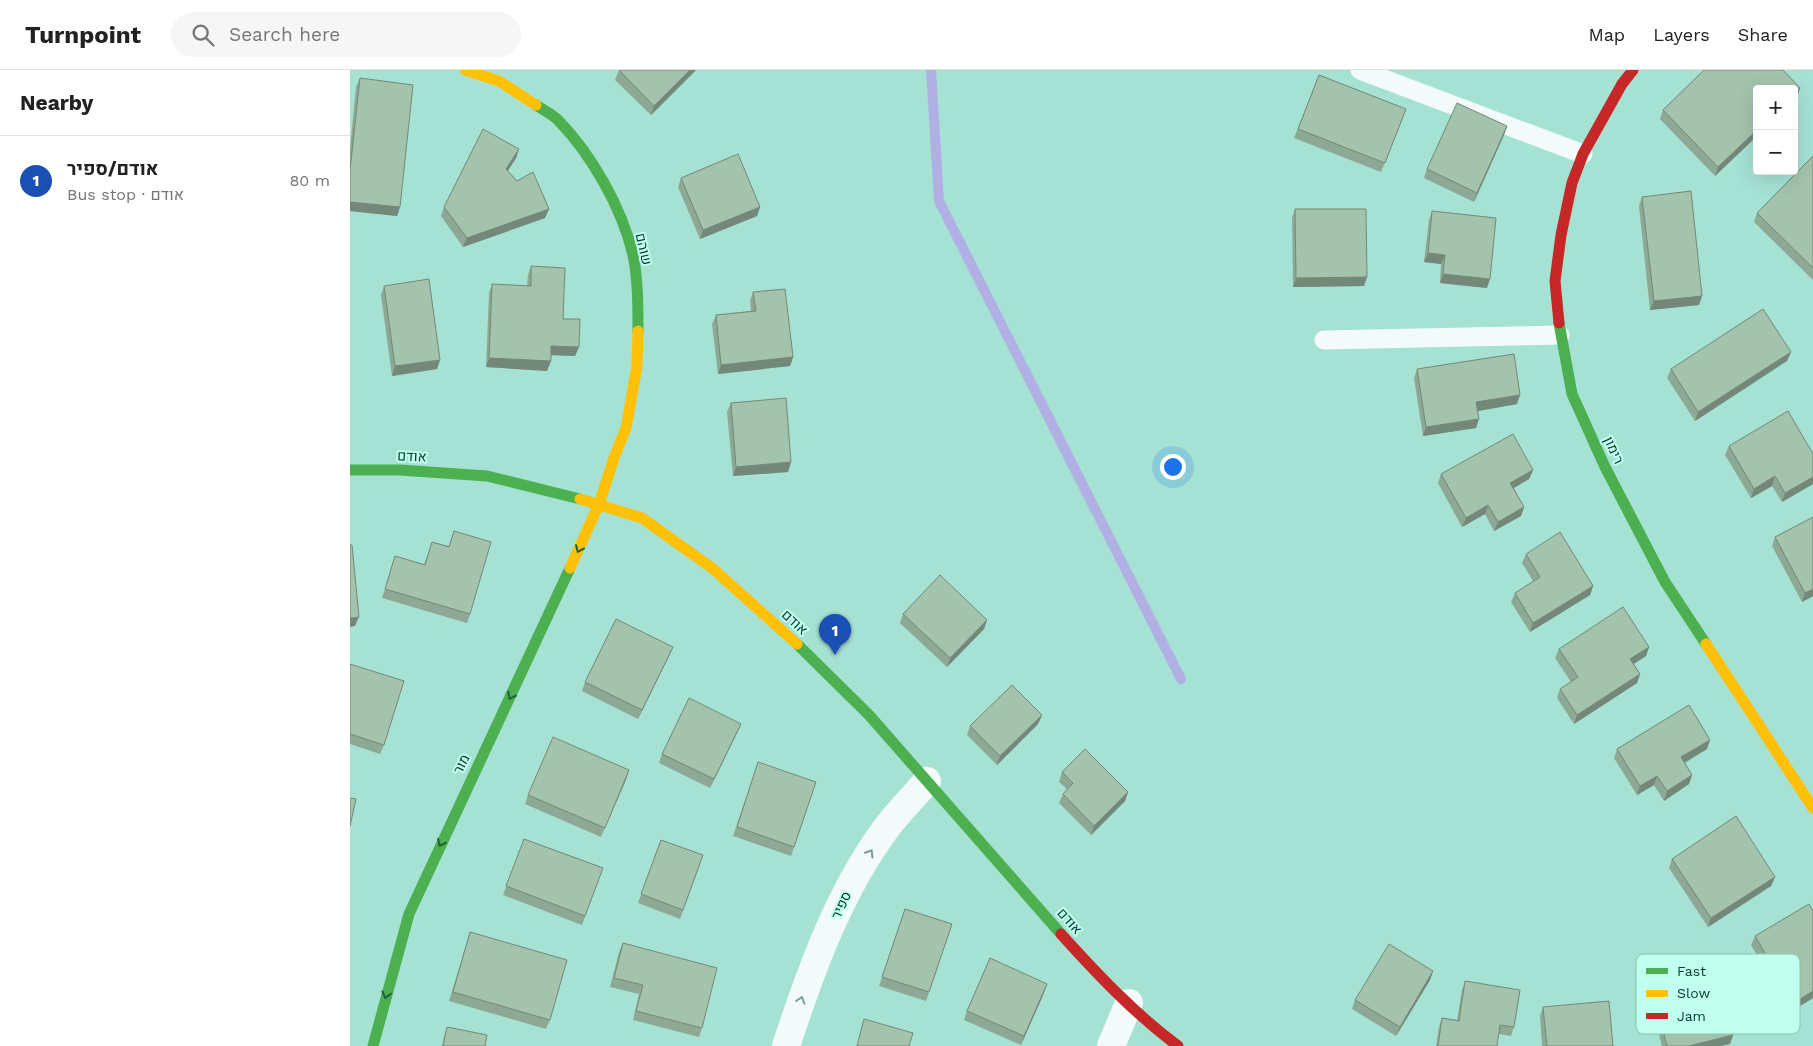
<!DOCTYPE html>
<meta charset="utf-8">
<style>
body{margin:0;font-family:"Work Sans",Heebo,sans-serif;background:#f6f6f6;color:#222}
.controls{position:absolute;right:15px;top:15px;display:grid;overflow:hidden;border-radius:5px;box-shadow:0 5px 20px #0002}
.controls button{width:45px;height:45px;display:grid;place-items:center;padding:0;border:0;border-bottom:1px solid #e0e0e0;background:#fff;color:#222;font:25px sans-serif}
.you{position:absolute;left:822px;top:396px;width:18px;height:18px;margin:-12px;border:4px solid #fff;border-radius:50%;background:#1a73e8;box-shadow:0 0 0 8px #1a73e833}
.badge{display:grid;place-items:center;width:32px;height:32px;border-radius:50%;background:#3c7469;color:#fff;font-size:16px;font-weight:700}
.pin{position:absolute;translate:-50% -41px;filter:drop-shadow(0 1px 2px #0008)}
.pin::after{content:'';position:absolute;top:26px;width:18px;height:15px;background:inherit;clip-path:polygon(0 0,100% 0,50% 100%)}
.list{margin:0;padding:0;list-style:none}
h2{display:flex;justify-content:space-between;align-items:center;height:65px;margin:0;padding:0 20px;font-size:21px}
h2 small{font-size:16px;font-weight:400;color:#767676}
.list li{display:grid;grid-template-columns:32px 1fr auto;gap:15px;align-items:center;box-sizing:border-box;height:90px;padding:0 20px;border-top:1px solid #e0e0e0}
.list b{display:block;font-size:19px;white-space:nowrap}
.list p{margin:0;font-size:16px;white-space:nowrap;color:#767676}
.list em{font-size:16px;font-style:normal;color:#767676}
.icon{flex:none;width:28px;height:28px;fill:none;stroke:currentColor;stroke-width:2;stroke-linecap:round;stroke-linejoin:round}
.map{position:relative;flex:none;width:1463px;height:976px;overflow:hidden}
header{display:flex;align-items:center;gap:30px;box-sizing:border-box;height:70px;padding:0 25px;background:#fff;border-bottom:1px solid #e0e0e0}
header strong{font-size:24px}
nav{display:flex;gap:28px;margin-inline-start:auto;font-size:18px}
.search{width:350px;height:45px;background:#f6f6f6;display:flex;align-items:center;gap:12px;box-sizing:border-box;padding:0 18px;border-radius:28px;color:#767676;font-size:19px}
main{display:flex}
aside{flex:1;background:#fff}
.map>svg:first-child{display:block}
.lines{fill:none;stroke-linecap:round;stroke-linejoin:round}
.stream{stroke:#b0b0e5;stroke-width:10}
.lane{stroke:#f2fbf9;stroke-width:19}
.street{stroke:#f2fbf9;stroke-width:28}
.fast{stroke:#4caf50;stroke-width:11}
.slow{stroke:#ffc107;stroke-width:11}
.jam{stroke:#c62828;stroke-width:11}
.wall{fill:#8da894}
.shaded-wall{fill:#738878}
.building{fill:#a4c3ac;stroke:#738878}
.oneway{stroke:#1d623b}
.oneway2{stroke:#7b9a94}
.labels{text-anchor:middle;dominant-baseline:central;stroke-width:4;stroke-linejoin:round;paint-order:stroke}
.street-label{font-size:14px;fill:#04382f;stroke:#c1ffef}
.key{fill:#c1ffef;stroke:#88c3b5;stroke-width:1}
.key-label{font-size:14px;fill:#04382f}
</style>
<header>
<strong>Turnpoint</strong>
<div class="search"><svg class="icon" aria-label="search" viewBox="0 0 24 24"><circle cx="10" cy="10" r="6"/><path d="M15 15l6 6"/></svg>Search here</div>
<nav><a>Map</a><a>Layers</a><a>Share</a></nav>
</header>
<main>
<aside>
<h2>Nearby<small></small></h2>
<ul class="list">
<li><span class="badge" style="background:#1a4fb4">1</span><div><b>אודם/ספיר</b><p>Bus stop · אודם</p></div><em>80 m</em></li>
</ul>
</aside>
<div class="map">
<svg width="1463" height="976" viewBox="0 0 1463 976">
<rect width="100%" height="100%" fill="#a5e2d4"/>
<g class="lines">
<polyline class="stream" points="581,0 589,131 831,609"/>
<g class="lane">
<polyline points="1010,0 1233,84"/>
<polyline points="974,270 1210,265"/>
</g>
<g class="street">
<path d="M436 976C460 903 487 827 532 764 545 745 562 729 577 711"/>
<polyline points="761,976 779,933"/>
</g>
<g class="fast">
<path d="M186 35C193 40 202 44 208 50 242 85 272 138 283 185 288 209 288 237 288 261"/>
<polyline points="1209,253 1222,324 1255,397 1315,512 1356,574"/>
<polyline points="0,400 50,400 137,406 230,429"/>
<polyline points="447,574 519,645 711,864"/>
<polyline points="23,976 59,844 220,498"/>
</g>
<g class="slow">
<polyline points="115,0 149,11 186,35"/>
<polyline points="230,429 292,448 362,498 447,574"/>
<polyline points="220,498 249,434 265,385 276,358 287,296 288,261"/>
<polyline points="1356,574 1463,738"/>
</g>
<g class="jam">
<polyline points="1209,253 1205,211 1211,165 1222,113 1233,84 1272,14 1283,0"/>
<path d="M711 864C747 904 785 944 828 976"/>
</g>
</g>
<g class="wall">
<polygon points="269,0 346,0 301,45 265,10"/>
<polygon points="1354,0 1433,0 1450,18 1447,27 1444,30 1444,19 1407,19 1407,66 1365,106 1310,49 1313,40"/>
<polygon points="969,5 1056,39 1031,102 944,68"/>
<polygon points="10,8 50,137 47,146 0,141 0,78 6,17"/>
<polygon points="1157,56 1154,65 1124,132 1074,108 1077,99"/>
<polygon points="169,79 166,88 158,101 167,111 195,148 113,177 91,146 94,137"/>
<polygon points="1463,86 1463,210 1404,152 1407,143"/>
<polygon points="331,108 410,137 407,146 350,169 328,117"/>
<polygon points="1292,127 1352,226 1349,235 1300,240 1289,136"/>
<polygon points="945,139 1017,207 1014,216 943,217 942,148"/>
<polygon points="1082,141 1137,218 1090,213 1091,194 1074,192 1079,150"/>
<polygon points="181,196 229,277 225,286 201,285 197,301 136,297 139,223 142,214 177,216 178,205"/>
<polygon points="34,216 90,290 87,299 42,306 31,225"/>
<polygon points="403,222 443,287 440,296 368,304 362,254 366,245 401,241 400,231"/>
<polygon points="1441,282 1437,291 1345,351 1317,308 1321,299"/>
<polygon points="1067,299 1167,334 1127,341 1126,358 1073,366 1064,308"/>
<polygon points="381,333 441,392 438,402 383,406 377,342"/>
<polygon points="1379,376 1463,384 1463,414 1432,432 1422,416 1401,428 1375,385"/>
<polygon points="1183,400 1179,409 1164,418 1174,437 1171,446 1144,461 1135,444 1112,457 1088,413 1091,404"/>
<polygon points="104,461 120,544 117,553 32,528 45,486 74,495 82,472 99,476"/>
<polygon points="1425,467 1463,526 1452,532 1422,476"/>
<polygon points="1176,484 1243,516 1240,525 1180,562 1161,532 1165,523 1183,511 1172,493"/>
<polygon points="553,544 637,550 634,559 597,597 550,553"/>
<polygon points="323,577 319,586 288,649 232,621 235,612"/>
<polygon points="1299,577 1296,586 1284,594 1290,604 1287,613 1224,654 1207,628 1210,619 1221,612 1205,588 1209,579"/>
<polygon points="0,594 34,675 30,684 0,674"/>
<polygon points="692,645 688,654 647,695 617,665 620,656"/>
<polygon points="391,654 387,663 360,718 309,693 312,684"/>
<polygon points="1267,679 1357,679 1335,693 1342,705 1339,714 1314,731 1304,715 1287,725 1264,688"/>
<polygon points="279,700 251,767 175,734 178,725"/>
<polygon points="405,701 466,712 441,786 383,766"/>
<polygon points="712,702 778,722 775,731 741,765 709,733 713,724 717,719 709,712"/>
<polygon points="174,769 253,798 232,855 153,825"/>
<polygon points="311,770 353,785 330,849 288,833"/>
<polygon points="1322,789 1425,807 1421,816 1358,857 1319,798"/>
<polygon points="555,839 602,854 576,931 529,916"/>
<polygon points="1463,841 1463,928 1440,942 1401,875 1405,866"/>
<polygon points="120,862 200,950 196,959 99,931"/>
<polygon points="273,873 352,958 349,967 283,950 289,924 260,917 269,882"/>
<polygon points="1083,901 1080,910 1046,966 1002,939 1005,930"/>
<polygon points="1115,911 1164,957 1161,966 1149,964 1147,976 1086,976 1089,957 1092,948 1107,950 1112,920"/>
<polygon points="694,923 671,975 614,950 617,941"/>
<polygon points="1304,926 1383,965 1380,974 1371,976 1312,976 1301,935"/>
<polygon points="1193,937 1263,976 1192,976 1190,946"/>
<polygon points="97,957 135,976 92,976 94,966"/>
</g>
<g class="shaded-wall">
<polygon points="340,0 346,0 301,45 304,36"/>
<polygon points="1450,18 1447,27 1444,30 1444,24"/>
<polygon points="1157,56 1154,65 1124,132 1127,123"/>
<polygon points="1407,60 1407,66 1365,106 1368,97"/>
<polygon points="169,79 166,88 153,108 156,99"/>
<polygon points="0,132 50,137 47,146 0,141"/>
<polygon points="410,137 407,146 350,169 353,160"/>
<polygon points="199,139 195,148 113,177 117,168"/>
<polygon points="1078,183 1095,185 1091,194 1074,192"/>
<polygon points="1093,204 1140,209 1137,218 1090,213"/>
<polygon points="1017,207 1014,216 943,217 946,208"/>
<polygon points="1352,226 1349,235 1300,240 1304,231"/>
<polygon points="201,276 229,277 225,286 198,285"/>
<polygon points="1441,282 1437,291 1345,351 1348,342"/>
<polygon points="443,287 440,296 368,304 371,295"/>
<polygon points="139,288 201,291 197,301 136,297"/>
<polygon points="90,290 87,299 42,306 45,296"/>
<polygon points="1170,325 1167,334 1123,342 1126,332"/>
<polygon points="1129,349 1126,358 1073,366 1076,357"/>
<polygon points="441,392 438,402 383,406 386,397"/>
<polygon points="1183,400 1179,409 1157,422 1160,413"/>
<polygon points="1425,406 1422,416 1401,428 1404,419"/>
<polygon points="1463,407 1463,414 1432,432 1435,423"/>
<polygon points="1138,435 1135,444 1112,457 1116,448"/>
<polygon points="1174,437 1171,446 1144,461 1148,452"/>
<polygon points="1243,516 1240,525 1180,562 1183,553"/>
<polygon points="1463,519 1463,526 1452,532 1455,523"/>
<polygon points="9,547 5,556 0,557 0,548"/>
<polygon points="637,550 634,559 597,597 600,588"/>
<polygon points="323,577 319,586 288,649 292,640"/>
<polygon points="1299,577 1296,586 1277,598 1280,589"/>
<polygon points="1290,604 1287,613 1224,654 1227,645"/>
<polygon points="692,645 688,654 647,695 650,686"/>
<polygon points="391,654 387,663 360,718 364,709"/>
<polygon points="1360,670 1357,679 1328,696 1331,687"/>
<polygon points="279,700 276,710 251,767 255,758"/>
<polygon points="1342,705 1339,714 1314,731 1317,721"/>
<polygon points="1307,706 1304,715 1287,725 1290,716"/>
<polygon points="778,722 775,731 741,765 744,756"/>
<polygon points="1425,807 1421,816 1358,857 1361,848"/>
<polygon points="1083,901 1080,910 1046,966 1050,957"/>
<polygon points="697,914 694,923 671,975 674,966"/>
<polygon points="1463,921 1463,928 1440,942 1444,933"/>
<polygon points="1383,965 1380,974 1371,976 1339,976"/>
</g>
<g class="building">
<polygon points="269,0 340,0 304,36"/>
<polygon points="1354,0 1433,0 1450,18 1444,24 1444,19 1407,19 1407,60 1368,97 1313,40"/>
<polygon points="969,5 1056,39 1035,93 948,59"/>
<polygon points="10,8 63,15 50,137 0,132 0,100"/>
<polygon points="1107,33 1157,56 1127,123 1077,99"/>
<polygon points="133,59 169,79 156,99 167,111 183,102 199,139 117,168 94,137"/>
<polygon points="388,84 410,137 353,160 331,108"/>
<polygon points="1463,86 1463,198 1407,143"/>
<polygon points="1341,121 1352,226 1304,231 1292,127"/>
<polygon points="945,139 1016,139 1017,207 946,208"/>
<polygon points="1082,141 1146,148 1140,209 1093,204 1095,185 1078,183"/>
<polygon points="181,196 215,198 213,249 230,249 229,277 201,276 201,291 139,288 142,214 181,216"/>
<polygon points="79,209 90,290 45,296 34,216"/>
<polygon points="435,219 443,287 371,295 366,245 406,241 403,222"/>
<polygon points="1413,239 1441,282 1348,342 1321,299"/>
<polygon points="1164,284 1170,325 1126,332 1129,349 1076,357 1067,299"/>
<polygon points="436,328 441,392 386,397 381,333"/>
<polygon points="1438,341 1463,384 1463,407 1435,423 1425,406 1404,419 1379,376"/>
<polygon points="1163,364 1183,400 1160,413 1174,437 1148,452 1138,435 1116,448 1091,404"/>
<polygon points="1463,447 1463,519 1455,523 1425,467"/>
<polygon points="104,461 141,472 120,544 35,519 45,486 75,495 82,472 99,477"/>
<polygon points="1210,462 1243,516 1183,553 1165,523 1190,507 1176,484"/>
<polygon points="0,475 2,475 9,547 0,548"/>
<polygon points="590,505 637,550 600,588 553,544"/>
<polygon points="1273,537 1299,577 1280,589 1290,604 1227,645 1210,619 1228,607 1209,579"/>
<polygon points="266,549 323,577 292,640 235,612"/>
<polygon points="0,594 54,611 34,675 0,664"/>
<polygon points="662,615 692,645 650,686 620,656"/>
<polygon points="339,628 391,654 364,709 312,684"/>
<polygon points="1339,635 1360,670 1331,687 1342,705 1317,721 1307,706 1290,716 1267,679"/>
<polygon points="203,667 279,700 255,758 178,725"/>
<polygon points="735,679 778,722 744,756 713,724 723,713 712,702"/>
<polygon points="408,692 466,712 444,777 387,757"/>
<polygon points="0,728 6,729 0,756"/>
<polygon points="1386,746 1425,807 1361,848 1322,789"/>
<polygon points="174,769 253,798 235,846 156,816"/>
<polygon points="311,770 353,785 333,840 291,824"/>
<polygon points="1459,834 1463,841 1463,921 1444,933 1405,866"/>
<polygon points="555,839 602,854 579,922 532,907"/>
<polygon points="120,862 217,890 200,950 103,922"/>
<polygon points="273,873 367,898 352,958 286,941 293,915 264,908"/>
<polygon points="1039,874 1083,901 1050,957 1005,930"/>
<polygon points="640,888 697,914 674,966 617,941"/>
<polygon points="1368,909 1383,965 1339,976 1317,976 1304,926"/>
<polygon points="1115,911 1170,920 1164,957 1150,955 1147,976 1088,976 1092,948 1109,951"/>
<polygon points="1259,931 1263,976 1197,976 1193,937"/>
<polygon points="514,949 563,963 559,976 507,976"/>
<polygon points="97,957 137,965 135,976 93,976"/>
</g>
<defs><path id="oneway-chevron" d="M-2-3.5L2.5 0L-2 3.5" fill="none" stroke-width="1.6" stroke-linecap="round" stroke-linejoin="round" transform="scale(1.25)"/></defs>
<g class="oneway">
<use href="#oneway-chevron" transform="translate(229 479) rotate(114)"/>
<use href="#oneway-chevron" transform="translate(161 626) rotate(116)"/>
<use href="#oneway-chevron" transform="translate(91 773) rotate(115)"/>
<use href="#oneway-chevron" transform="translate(36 925) rotate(105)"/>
</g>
<g class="oneway2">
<use href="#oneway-chevron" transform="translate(520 783) rotate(-58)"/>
<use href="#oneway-chevron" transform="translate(451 930) rotate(-72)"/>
</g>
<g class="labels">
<g class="street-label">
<text transform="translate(294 179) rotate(77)">שוהם</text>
<text transform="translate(1264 380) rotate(65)">רימון</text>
<text transform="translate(62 386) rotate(3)">אודם</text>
<text transform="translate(445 552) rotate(43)">אודם</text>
<text transform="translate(111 694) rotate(-64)">מור</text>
<text transform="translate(491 835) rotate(-65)">ספיר</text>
<text transform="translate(720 851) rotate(49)">אודם</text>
</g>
</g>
<rect x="1286" y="884" width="164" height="80" rx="8" class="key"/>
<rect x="1296" y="898" width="22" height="6" fill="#4caf50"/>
<rect x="1296" y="920" width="22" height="7" fill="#ffc107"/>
<rect x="1296" y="943" width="22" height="6" fill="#c62828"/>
<g class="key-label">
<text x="1327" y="906">Fast</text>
<text x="1327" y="928">Slow</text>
<text x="1327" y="951">Jam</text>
</g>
</svg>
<div class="controls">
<button>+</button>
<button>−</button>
</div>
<div class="you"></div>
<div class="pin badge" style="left:485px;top:585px;background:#1a4fb4">1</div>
</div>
</main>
